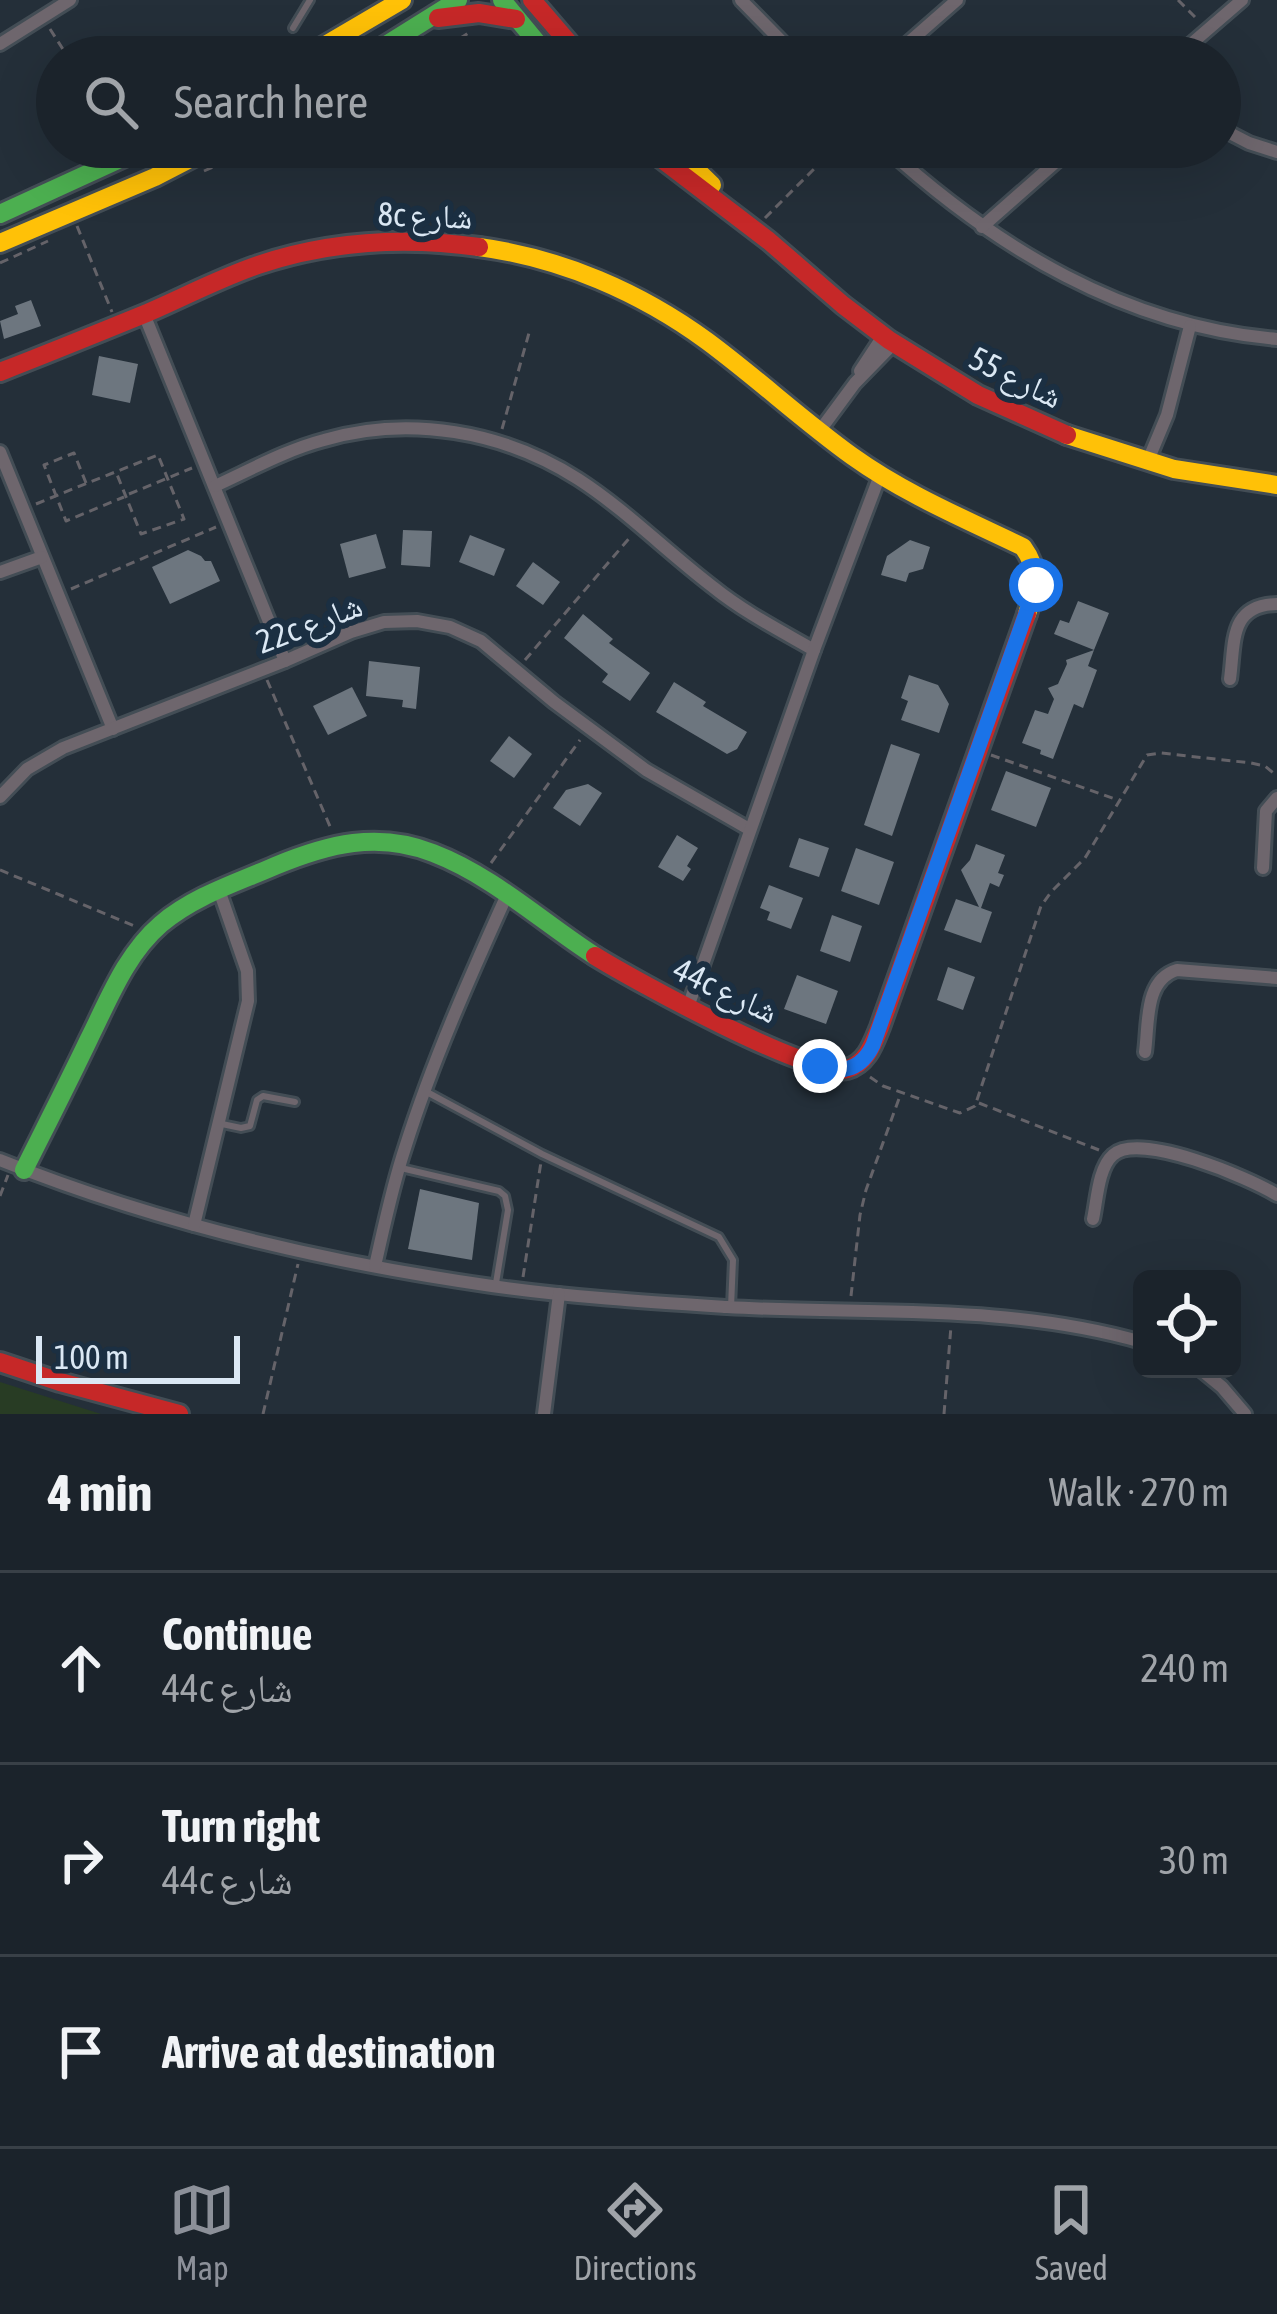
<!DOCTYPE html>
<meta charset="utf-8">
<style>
body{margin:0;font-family:"Asap Condensed","Noto Naskh Arabic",sans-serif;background:#282f37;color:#f1f3f6}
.controls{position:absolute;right:36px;bottom:36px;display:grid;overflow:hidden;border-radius:18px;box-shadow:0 12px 48px #0002}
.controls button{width:108px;height:108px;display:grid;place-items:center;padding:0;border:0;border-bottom:3px solid #394047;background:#1b232b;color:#f1f3f6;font:60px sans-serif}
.scale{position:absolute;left:36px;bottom:30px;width:204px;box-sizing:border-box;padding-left:12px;border:6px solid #dbe8f4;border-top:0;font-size:33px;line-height:42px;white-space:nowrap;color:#dbe8f4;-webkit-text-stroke:9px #1b2f42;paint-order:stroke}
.stop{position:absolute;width:36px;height:36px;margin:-27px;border:9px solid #1a73e8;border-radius:50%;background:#fff}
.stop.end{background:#1a73e8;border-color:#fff;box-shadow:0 3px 12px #0008}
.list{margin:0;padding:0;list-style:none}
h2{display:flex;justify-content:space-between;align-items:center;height:156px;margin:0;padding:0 48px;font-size:51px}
h2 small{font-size:39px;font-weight:400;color:#a0a4a9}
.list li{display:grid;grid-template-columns:78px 1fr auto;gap:36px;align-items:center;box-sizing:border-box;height:192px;padding:0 48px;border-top:3px solid #394047}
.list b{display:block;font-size:45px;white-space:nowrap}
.list p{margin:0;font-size:39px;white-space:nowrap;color:#a0a4a9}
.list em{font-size:39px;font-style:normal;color:#a0a4a9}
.icon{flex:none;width:66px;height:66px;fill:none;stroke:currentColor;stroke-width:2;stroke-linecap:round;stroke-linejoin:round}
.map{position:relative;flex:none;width:1277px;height:1414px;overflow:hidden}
.search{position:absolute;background:#1b232b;box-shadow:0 12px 48px #0002;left:36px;right:36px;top:36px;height:132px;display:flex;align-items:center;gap:30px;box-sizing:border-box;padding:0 42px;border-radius:66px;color:#a0a4a9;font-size:45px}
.sheet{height:732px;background:#1b232b}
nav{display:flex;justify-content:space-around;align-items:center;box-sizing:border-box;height:168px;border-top:3px solid #394047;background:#1b232b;font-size:33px;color:#a0a4a9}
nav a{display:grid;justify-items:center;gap:6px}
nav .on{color:#8c9099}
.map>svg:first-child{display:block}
.green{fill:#283c24}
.building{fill:#6d767f}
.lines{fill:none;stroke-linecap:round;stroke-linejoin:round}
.lane-casing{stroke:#434d55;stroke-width:12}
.street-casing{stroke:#434d55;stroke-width:18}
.fast-casing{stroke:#434d55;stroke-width:24}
.slow-casing{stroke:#434d55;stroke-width:24}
.jam-casing{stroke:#434d55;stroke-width:24}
.path{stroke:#656369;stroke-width:3;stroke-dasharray:9 6;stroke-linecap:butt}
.lane{stroke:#6e666d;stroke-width:6}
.street{stroke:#6e666d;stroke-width:12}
.fast{stroke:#4caf50;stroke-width:18}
.slow{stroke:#ffc107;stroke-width:18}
.jam{stroke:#c62828;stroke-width:18}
.route{stroke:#1a73e8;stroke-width:15}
.labels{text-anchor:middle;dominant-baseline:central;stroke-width:12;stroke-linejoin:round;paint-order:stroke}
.street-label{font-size:33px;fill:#dbe8f4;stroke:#1b2f42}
</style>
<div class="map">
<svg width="1277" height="1414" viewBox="0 0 1277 1414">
<rect width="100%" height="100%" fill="#242f39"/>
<polygon class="green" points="0,1382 101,1414 0,1414"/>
<g class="building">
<polygon points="31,300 41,326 4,339 0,321 18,314 15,306"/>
<polygon points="99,356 138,364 130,403 92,395"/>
<polygon points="403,530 432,531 430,567 401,565"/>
<polygon points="376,534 386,568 349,578 340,544"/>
<polygon points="470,535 505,549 494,576 459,562"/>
<polygon points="910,540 930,547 923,569 909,573 906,582 881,575 887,556"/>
<polygon points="188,550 201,556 205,561 211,561 220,581 170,604 152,567"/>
<polygon points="533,562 560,582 543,605 516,586"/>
<polygon points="1078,601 1109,613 1094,650 1054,634 1060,620 1069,623"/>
<polygon points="583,614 613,639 609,643 650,673 630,701 602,682 608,674 564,638"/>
<polygon points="1094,650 1088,666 1097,670 1083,708 1074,704 1053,759 1040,754 1041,750 1022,743 1035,710 1048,714 1054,699 1048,688 1058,684 1067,664 1066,660"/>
<polygon points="369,661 420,667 416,709 402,707 403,700 366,696"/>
<polygon points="909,675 938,685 949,704 939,733 901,720 908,701 901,698"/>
<polygon points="674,682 706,702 703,706 747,732 737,749 727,754 656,712"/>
<polygon points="352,687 367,716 328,735 313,706"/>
<polygon points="509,736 532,754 514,778 490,761"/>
<polygon points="891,744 920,754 892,836 864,825"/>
<polygon points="1006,771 1051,788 1036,827 991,810"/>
<polygon points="588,784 602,793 580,826 553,808 566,790"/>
<polygon points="677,835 698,848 687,866 691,869 683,881 658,867"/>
<polygon points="799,838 829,848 819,877 789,867"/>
<polygon points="976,844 1005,855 998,873 1004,875 999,887 990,883 981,908 992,912 981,943 944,930 956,899 979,907 961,870 970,860"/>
<polygon points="856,848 894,862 879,905 841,891"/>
<polygon points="769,885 803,898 791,929 767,920 770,912 760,908"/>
<polygon points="832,915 862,926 850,962 820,951"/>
<polygon points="948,967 975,977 963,1010 937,1000"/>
<polygon points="797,975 838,991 826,1024 784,1009"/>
<polygon points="420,1189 479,1203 472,1260 408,1249"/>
</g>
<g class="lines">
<defs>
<g id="lane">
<polyline points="293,28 310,0"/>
<polyline points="425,1091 542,1154 719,1237 733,1260 731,1307"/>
<polyline points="222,1124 241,1128 250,1126 257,1100 263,1096 295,1102"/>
<polyline points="401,1168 499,1191 505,1196 508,1210 496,1283"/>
</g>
<g id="street">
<polyline points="741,0 797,57"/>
<polyline points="0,44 70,0"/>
<polyline points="892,57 957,0"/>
<polyline points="1176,57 1242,0"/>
<polyline points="1220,128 1249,143 1277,152"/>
<path d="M885 147C996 248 1125 326 1277 339"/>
<polyline points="982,227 1073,147"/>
<polyline points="144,314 285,661"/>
<polyline points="860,371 883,336"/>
<polyline points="818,433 855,383 893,344"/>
<polyline points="0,452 113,729"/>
<polyline points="1147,463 1167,415 1190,326"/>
<path d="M215 486C250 470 286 450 324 440 409 415 503 431 578 479 626 510 667 552 713 587 744 612 779 630 814 650"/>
<polyline points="0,572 42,557"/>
<path d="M1230 679C1235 642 1229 605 1277 604"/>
<polyline points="0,797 27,769 63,748 285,661 351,632 384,622 417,621 450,627 481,641 554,702 646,770 749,829"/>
<polyline points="1263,868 1266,811 1277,798"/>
<polyline points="688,1007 814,650 880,475"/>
<path d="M1145 1052C1149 1023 1144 980 1177 970L1277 978"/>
<path d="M0 1160C157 1223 324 1262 492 1286 569 1297 649 1302 727 1307 866 1315 1006 1303 1142 1342"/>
<path d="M1093 1219C1097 1201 1098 1168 1113 1155 1139 1131 1250 1178 1277 1195"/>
<polyline points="194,1225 248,1001 247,971 219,890"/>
<path d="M375 1266C384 1227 392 1187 405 1148 432 1062 469 979 506 897"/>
<polyline points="1200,1369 1222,1387 1245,1414"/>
<polyline points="544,1414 559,1294"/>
</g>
<g id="fast">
<polyline points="502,0 549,57"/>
<polyline points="367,57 458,0"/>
<polyline points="0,214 146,147"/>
<path d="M24 1170C46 1126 68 1083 89 1039 109 999 126 954 161 924 194 896 236 883 275 866 328 844 378 831 433 853 493 876 542 922 595 956"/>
</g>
<g id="slow">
<polyline points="305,57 402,0"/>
<polyline points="673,147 712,185"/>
<polyline points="0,243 155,177 213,147"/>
<path d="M479 247C561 258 640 292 707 341 757 378 802 420 852 456 905 494 965 519 1023 547 1040 570 1036 588 1027 614"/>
<polyline points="1067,435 1174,469 1277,485"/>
</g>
<g id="jam">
<polyline points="532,0 581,57"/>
<polyline points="438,18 479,13 516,19"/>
<polyline points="646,147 769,241 843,305 889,340 978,395 1067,435"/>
<path d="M0 372C49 353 98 333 147 313 184 297 220 278 258 265 329 241 405 237 479 247"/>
<path d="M595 956C632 979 813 1079 847 1069 867 1063 873 1044 880 1027L1027 614"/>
<polyline points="0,1362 60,1382 179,1414"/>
</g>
</defs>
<use href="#lane" class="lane-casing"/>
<use href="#street" class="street-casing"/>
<use href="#fast" class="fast-casing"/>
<use href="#slow" class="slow-casing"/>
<use href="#jam" class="jam-casing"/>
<g class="path">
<polyline points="1178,0 1198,20"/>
<polyline points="50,29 68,57"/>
<path d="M403 57C430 40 451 49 472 30"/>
<polyline points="204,171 259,147"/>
<polyline points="765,218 836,147"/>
<polyline points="77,226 112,312"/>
<polyline points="0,263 48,241"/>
<polyline points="502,429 529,333"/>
<polyline points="86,483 74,453 44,465 66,521 124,497"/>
<polyline points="129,494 192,468"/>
<path d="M36 504C77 487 118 471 158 455L184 519 141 534 116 472"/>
<polyline points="71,589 216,527"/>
<polyline points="525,660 632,535"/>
<polyline points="267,680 332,831"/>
<polyline points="991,755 1118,800"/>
<polyline points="491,863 580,740"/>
<polyline points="0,870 137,927"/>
<polyline points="870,1077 883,1086 960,1113 975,1106 1041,906 1051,892 1085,858 1147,755 1161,753 1251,763 1265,766 1277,776"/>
<polyline points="979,1103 1099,1150"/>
<polyline points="0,1196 8,1175"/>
<polyline points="523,1277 541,1162"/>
<polyline points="851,1296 860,1215 866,1190 901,1093"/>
<polyline points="263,1414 298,1264"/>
<polyline points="944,1414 951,1326"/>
</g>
<use href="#lane" class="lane"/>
<use href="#street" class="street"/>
<use href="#fast" class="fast"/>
<use href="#slow" class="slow"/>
<use href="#jam" class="jam"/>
</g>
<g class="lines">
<path class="route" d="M820 1066C844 1075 862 1068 873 1045L1036 585"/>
</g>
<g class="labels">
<g class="street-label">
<text transform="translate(425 215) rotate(2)">8c شارع</text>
<text transform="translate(1016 377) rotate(26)">شارع 55</text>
<text transform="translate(309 623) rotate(-21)">22c شارع</text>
<text transform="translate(726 990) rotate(25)">44c شارع</text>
</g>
</g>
</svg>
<div class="controls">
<button><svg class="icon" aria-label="locate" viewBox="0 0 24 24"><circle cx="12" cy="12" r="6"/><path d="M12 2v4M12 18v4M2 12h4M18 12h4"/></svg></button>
</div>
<div class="scale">100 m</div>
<div class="stop" style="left:1036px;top:585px"></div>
<div class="stop end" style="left:820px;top:1066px"></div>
<div class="search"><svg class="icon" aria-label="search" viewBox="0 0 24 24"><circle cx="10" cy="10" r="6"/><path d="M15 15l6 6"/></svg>Search here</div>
</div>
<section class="sheet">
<h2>4 min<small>Walk · 270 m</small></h2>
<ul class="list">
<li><svg class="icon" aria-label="ahead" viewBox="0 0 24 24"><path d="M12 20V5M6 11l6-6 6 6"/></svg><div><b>Continue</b><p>44c شارع</p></div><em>240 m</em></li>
<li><svg class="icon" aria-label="right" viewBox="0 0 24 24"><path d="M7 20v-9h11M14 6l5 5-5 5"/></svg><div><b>Turn right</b><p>44c شارع</p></div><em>30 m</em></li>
<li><svg class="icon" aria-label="arrive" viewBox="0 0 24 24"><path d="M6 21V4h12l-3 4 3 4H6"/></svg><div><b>Arrive at destination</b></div></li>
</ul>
</section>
<nav>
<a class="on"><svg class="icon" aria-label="map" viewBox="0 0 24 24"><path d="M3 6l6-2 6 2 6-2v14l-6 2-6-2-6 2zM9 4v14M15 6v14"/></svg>Map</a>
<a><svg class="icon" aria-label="directions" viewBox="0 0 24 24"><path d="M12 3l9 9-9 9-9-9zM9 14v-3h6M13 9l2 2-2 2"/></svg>Directions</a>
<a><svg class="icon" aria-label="saved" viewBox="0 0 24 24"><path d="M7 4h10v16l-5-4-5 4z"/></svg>Saved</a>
</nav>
